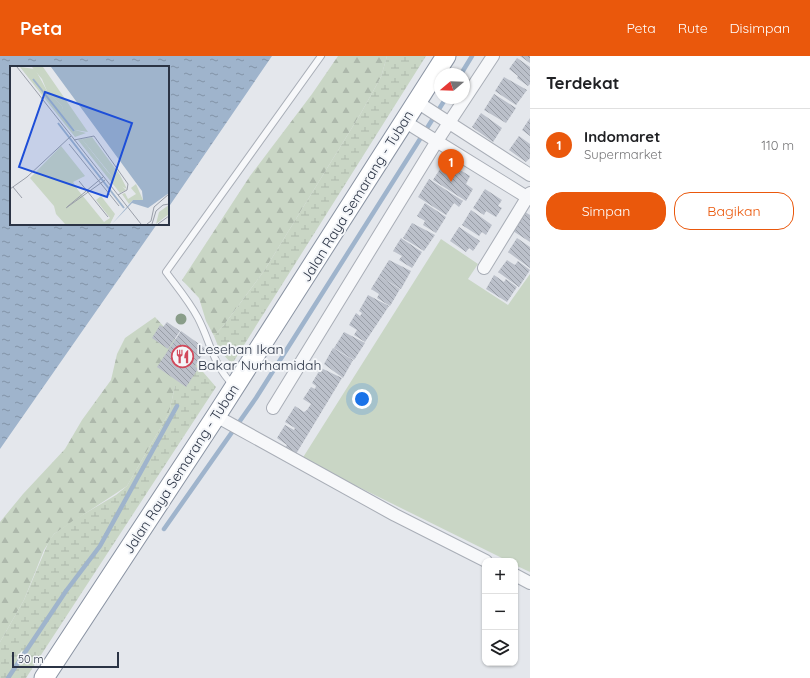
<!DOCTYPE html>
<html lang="id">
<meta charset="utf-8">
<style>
body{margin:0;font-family:Quicksand,sans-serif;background:#f6f6f6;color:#202124}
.controls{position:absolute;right:12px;bottom:12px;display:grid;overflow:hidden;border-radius:8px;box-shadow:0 1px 3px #0004}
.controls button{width:36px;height:36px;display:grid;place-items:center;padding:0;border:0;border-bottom:1px solid #e0e0e0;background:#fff;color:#202124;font:20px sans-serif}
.compass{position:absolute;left:434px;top:12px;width:36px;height:36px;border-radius:50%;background:#fff;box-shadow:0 1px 3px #0004;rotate:251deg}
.scale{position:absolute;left:12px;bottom:10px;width:107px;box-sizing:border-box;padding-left:4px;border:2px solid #2b3445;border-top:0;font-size:11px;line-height:14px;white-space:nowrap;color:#2b3445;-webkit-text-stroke:3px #f4f6f9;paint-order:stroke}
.you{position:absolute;left:362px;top:343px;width:14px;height:14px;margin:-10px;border:3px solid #fff;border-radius:50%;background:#1a73e8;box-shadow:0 0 0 6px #1a73e833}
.badge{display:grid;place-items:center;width:26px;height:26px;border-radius:50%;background:#ea580c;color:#fff;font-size:13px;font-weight:700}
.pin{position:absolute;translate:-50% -33px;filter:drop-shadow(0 1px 2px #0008)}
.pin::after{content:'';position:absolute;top:21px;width:14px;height:12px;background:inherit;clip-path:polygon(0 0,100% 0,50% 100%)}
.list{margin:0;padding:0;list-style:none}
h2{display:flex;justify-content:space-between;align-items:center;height:52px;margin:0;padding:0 16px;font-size:17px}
h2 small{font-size:13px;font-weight:400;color:#757577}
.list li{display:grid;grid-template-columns:26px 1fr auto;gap:12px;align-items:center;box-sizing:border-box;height:72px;padding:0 16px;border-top:1px solid #e0e0e0}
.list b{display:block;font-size:15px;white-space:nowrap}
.list p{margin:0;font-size:13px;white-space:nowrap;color:#757577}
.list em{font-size:13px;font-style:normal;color:#757577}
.actions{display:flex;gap:8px;padding:12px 16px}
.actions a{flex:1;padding:9px 0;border:1px solid #ea580c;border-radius:16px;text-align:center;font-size:14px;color:#ea580c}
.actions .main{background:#ea580c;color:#fff}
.icon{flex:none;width:22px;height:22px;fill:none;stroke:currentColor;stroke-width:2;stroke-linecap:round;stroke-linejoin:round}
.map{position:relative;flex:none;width:530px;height:622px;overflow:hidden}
header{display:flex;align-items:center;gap:24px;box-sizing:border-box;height:56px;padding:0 20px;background:#ea580c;color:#fff}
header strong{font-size:19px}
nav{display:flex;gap:22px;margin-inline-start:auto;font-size:14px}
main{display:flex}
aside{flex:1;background:#fff}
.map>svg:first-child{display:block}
.green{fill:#c9d6c5}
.forest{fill:url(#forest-firs)}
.wetland{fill:url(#wetland-marsh)}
.water{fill:url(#water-ripples)}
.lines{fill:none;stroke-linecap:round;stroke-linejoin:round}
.stream{stroke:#9fb4cc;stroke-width:4.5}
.building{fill:url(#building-back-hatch)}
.service-casing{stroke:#a9aeb7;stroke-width:8}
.minor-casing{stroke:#a9aeb7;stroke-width:14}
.trunk-casing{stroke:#8b94a3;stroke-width:21}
.service{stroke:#f7f8fa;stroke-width:6}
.minor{stroke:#f7f8fa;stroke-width:12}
.trunk{stroke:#fff;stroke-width:19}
.tree{fill:#899d89}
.labels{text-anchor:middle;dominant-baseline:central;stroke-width:4;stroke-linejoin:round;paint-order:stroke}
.street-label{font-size:14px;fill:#2b3445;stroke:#f4f6f9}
.poi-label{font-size:14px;fill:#2b3445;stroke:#f4f6f9;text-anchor:start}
.inset-river{fill:none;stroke:#9fb4cc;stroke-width:2}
.inset-road{fill:none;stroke:#9a9fa9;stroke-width:1}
.view{fill:#1d4ed8;fill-opacity:0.15;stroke:#1d4ed8;stroke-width:2}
.inset-edge{fill:none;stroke:#2b3445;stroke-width:2}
</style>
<header>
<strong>Peta</strong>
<nav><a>Peta</a><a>Rute</a><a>Disimpan</a></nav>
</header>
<main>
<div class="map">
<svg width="530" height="622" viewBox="0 0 530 622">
<defs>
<pattern id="forest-firs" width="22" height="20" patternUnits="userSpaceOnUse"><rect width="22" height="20" fill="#c9d6c5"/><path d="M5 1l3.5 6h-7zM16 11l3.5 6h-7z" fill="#adb8ab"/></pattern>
<pattern id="wetland-marsh" width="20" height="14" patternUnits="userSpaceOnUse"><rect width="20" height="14" fill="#c9d6c5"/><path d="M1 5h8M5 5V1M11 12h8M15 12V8" fill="none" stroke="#adb8ab"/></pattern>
<pattern id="water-ripples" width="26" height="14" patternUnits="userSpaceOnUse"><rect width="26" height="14" fill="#9fb4cc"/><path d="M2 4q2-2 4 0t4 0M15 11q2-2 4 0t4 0" fill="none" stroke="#8293a7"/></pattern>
<pattern id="building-back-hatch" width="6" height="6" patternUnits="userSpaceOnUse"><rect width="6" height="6" fill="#bbc0ca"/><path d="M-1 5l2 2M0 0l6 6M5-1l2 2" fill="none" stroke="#989da6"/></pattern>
</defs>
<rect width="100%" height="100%" fill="#e4e7ec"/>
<polygon class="green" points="441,183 478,208 468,223 508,249 530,218 530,516 515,509 515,505 508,505 302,403"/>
<g class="forest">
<polygon points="338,0 387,0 381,21 361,57 264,215 224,269 214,280 206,265 199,242 182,224 250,120 312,38"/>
<polygon points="155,261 166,273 175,290 175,330 169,357 127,430 54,478 44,494 24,544 0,586 0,466 23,438 65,393 82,364 111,324 117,298 125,282"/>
</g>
<g class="wetland">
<polygon points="387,0 426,0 232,308 220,295 214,280 224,269 264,215 361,57 381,21"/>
<polygon points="166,273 216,331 26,622 0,622 0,586 24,544 49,485 54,478 74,464 116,439 127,430 169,357 175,330 175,290"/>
</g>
<polygon class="water" points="0,0 272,0 168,152 168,11 11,11 11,168 157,168 0,393"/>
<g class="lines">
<g class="stream">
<polyline points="461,18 472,0"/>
<polyline points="164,473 256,342 446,42"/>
<polyline points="8,622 66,535 100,490 177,350"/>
</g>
</g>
<g class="building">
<polygon points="520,0 530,0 530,7"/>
<polygon points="517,2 530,11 530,28 528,30 517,22 518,20 509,13"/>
<polygon points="504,21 527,34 516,49 495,35"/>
<polygon points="494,38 516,52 506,67 484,54"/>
<polygon points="481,57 502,72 493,86 472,71"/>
<polygon points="530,62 530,80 522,74"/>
<polygon points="519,80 530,88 530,102 526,106 509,94"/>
<polygon points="445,105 470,120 466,128 473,133 466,145 433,124"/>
<polygon points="429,123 463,145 459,151 454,147 446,159 418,141"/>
<polygon points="485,133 502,144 498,150 502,152 496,161 486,155 484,159 473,152"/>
<polygon points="425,147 446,161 436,177 423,169 425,165 417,160"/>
<polygon points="471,154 492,169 486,179 482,176 479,180 462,169"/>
<polygon points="525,156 530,159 530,186 513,175"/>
<polygon points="412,167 435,179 424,195 403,182"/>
<polygon points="459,171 480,185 473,195 469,192 466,196 450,185"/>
<polygon points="401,182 422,196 412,212 399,204 402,200 393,195"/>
<polygon points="517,182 530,191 530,212 508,196"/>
<polygon points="389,204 411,215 401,233 379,220"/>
<polygon points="507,204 515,209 518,205 530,214 519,231 498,216"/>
<polygon points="494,219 504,226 506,223 517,231 507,246 486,233"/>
<polygon points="379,220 400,233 390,250 377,242 379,238 371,233"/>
<polygon points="368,239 389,250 365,286 354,279 357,274 349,269 356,257 360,260 362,257 359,255"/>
<polygon points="167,266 180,275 168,293 152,282 160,269 163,271"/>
<polygon points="181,275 206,293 195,310 198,313 186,331 157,311"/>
<polygon points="344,276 365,287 354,304 334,292"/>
<polygon points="333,292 353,304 343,322 324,308"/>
<polygon points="321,312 342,322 296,398 285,392 287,389 277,382 285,369 294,374 295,372 285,366 295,350 304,356 307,354 311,348 303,343 311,331 315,333 316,330 312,327"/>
</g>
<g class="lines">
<defs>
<path id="service" d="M233 329C212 307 211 287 198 262 189 245 177 231 166 216L321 0"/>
<g id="minor">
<polyline points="417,46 530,119"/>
<polyline points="404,65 530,143"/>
<polyline points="484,212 530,137"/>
<polyline points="273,352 437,85 493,0"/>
<polyline points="216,360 395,459 486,505"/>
<polyline points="515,519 530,527"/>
</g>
<polyline id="trunk" points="44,622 216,360 446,0"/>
</defs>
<use href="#service" class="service-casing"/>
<use href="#minor" class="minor-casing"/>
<use href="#trunk" class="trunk-casing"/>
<use href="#service" class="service"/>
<use href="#minor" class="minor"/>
<use href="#trunk" class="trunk"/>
</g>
<circle class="tree" cx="181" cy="263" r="5.5"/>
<defs>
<symbol id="restaurant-ring" viewBox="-11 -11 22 22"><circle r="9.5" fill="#f4f6f9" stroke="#d1495b" stroke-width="1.5"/><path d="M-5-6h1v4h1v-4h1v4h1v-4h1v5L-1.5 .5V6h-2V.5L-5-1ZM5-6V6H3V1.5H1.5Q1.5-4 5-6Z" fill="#d1495b"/></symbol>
</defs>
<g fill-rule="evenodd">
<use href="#restaurant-ring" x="170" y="288" width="25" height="25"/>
</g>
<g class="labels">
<g class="street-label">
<text transform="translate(357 140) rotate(-58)">Jalan Raya Semarang - Tuban</text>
<text transform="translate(181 413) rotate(-57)">Jalan Raya Semarang - Tuban</text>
</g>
<g class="poi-label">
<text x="198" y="293">Lesehan Ikan<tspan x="198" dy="16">Bakar Nurhamidah</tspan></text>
</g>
</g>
<g transform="translate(10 10)">
<rect width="159" height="159" fill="#e4e7ec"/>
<path d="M51 80 75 110 63 116 68 124 94 156 100 152 86 134 91 130 105 148 100 158H55L46 148 44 140 20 112ZM159 139V148L146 158 149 146Z" fill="#c9d6c5"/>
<path d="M22 1H33L78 66 65 64 55 54 52 40 37 25 32 13ZM82 71 110 109 117 123 109 119 72 73Z" fill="#c9d6c5"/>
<path d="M10 1 25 3 37 25 52 40 56 54 65 64 76 67 65 71ZM72 73 97 105 116 124 110 127 68 74ZM126 118 133 134H123L119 138 112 128 115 127 118 133 126 128 121 122Z" fill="#c9d6c5"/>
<path d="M41 1H159V127L138 142 122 137 102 158 123 134H133L132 125Z" fill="#9fb4cc"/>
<path class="inset-river" d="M23 13 64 65M48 57 114 142"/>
<path class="inset-road" d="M7 1 131 158M64 74 84 70 118 118 117 124 108 129M59 78 109 140M69 115 98 151M3 121 12 132M0 123 17 111 61 70M57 141 93 111M56 142 95 114M137 158 141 155 144 141 159 128M142 158 146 145 153 139 159 138M148 158 159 150"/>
<path class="view" d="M35 26 122 57 97 131 9 101Z"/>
<rect width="159" height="159" class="inset-edge"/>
</g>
</svg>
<div class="controls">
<button>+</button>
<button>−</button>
<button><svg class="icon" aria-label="layers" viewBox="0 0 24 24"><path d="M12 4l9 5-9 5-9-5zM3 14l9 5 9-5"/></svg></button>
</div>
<svg class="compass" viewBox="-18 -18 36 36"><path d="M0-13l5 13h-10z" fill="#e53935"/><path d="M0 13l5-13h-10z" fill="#757577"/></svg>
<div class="scale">50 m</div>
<div class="you"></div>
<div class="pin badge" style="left:451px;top:126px">1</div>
</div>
<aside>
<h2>Terdekat<small></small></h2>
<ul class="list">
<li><span class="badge">1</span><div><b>Indomaret</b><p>Supermarket</p></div><em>110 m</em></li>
</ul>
<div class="actions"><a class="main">Simpan</a><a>Bagikan</a></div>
</aside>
</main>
